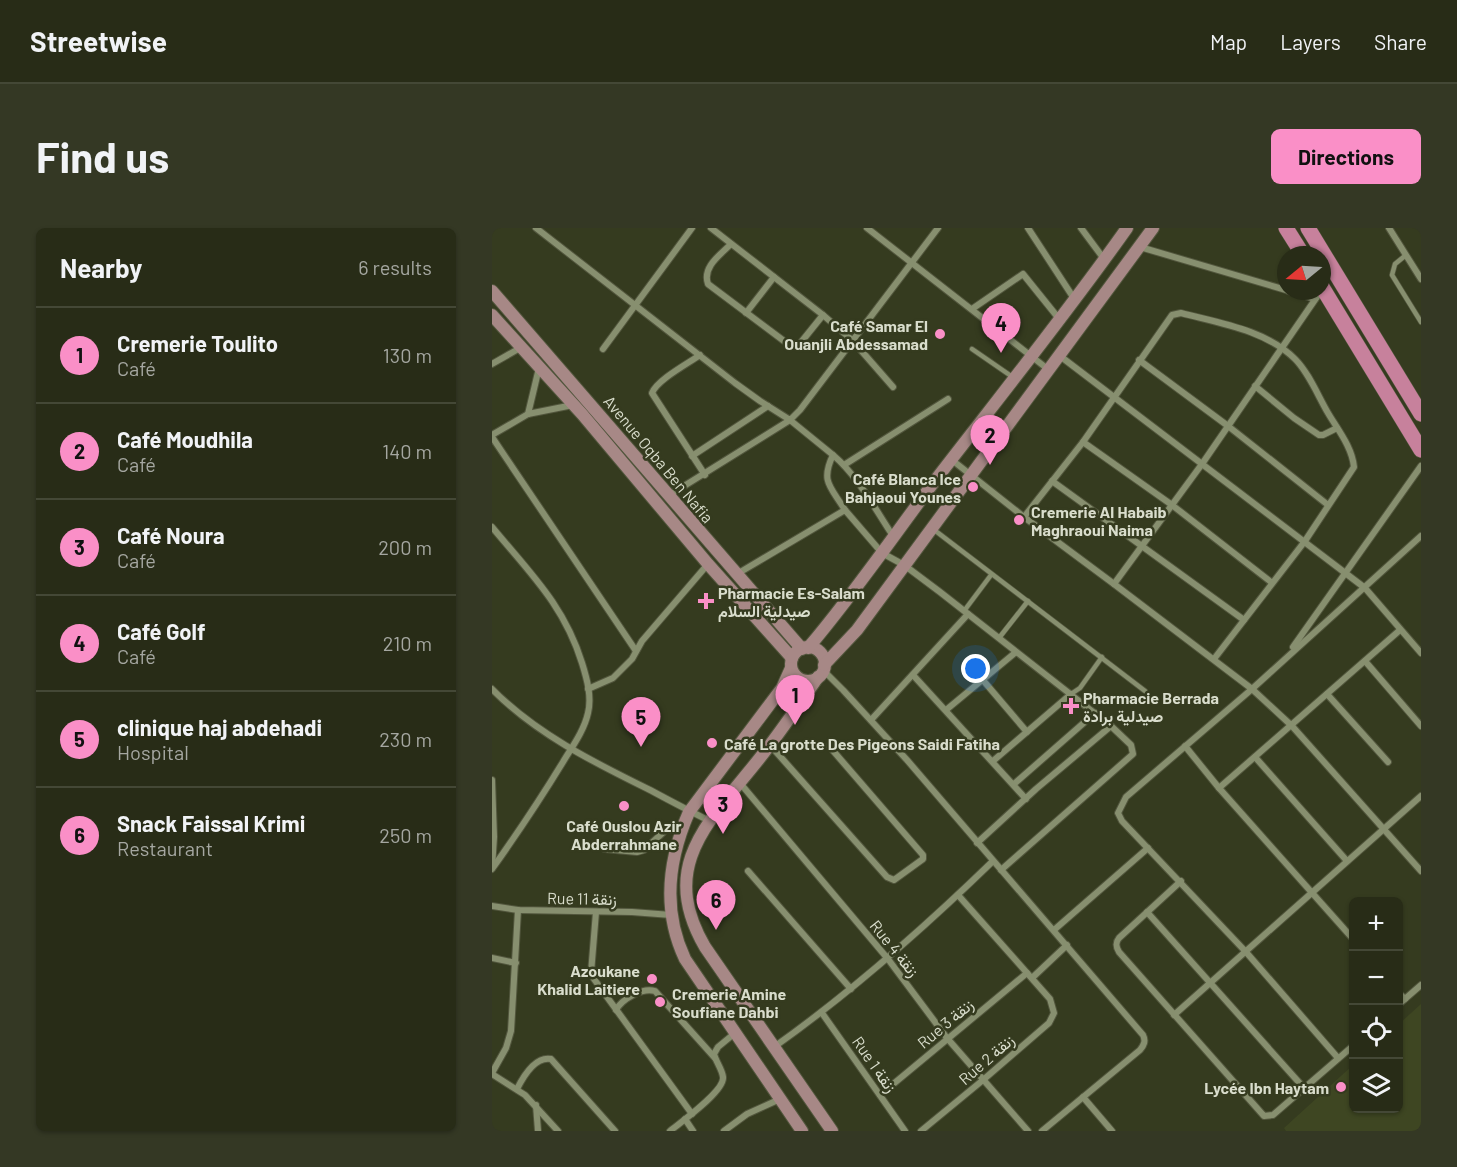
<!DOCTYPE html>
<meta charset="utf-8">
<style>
body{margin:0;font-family:Barlow,Vazirmatn,sans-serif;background:#343824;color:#f1f3f6}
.controls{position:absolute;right:18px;bottom:18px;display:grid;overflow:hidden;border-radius:9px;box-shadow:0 2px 4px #0004}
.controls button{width:54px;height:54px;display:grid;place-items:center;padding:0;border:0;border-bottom:2px solid #444836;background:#282c17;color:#f1f3f6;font:30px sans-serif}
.compass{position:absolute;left:785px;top:18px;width:54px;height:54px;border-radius:50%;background:#282c17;box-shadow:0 2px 4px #0004;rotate:252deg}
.you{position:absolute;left:484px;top:441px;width:21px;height:21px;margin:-15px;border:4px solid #fff;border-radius:50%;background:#1a73e8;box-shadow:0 0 0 9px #1a73e833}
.badge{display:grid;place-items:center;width:39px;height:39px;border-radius:50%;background:#fa8fc7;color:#111;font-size:20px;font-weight:700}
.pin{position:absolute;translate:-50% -50px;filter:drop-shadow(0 2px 3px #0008)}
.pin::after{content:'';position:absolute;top:32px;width:21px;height:18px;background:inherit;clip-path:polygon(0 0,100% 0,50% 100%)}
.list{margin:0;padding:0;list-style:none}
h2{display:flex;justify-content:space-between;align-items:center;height:78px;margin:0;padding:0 24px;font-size:26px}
h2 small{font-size:20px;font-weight:400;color:#a5a7a1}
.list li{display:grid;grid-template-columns:39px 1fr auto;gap:18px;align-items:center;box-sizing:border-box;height:96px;padding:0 24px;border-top:2px solid #444836}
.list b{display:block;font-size:22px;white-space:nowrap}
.list p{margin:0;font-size:20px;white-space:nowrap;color:#a5a7a1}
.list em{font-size:20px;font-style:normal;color:#a5a7a1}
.icon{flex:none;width:33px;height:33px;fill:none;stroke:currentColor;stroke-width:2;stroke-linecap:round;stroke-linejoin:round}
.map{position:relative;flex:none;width:929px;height:903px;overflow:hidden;border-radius:9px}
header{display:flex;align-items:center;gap:36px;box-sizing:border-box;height:84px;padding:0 30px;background:#282c17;border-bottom:2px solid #444836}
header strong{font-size:28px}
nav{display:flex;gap:33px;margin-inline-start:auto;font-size:21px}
.intro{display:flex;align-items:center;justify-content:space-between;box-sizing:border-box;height:144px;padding:0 36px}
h1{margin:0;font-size:42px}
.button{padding:15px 27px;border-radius:9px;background:#fa8fc7;color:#111;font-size:21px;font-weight:700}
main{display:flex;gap:36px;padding:0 36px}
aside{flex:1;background:#282c17;border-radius:9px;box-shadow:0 2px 4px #0004}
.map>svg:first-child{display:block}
.built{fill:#3e4622}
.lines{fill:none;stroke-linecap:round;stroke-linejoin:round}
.lane-casing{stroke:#52563d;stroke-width:6}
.street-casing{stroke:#52563d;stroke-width:8}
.secondary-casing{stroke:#52563d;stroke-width:14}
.primary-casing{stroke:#52563d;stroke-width:16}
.lane{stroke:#878f6f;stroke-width:4.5}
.street{stroke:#878f6f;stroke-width:6}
.secondary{stroke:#a78886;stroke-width:12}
.primary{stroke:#c7819c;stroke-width:15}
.poi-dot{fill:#fa8fc7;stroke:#353b1f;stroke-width:2}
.labels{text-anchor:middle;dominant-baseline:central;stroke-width:5;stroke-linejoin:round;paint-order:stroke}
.poi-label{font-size:16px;font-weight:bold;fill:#d9ddcc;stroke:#353b1f;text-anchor:start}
.street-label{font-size:16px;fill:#d9ddcc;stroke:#353b1f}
</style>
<header>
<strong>Streetwise</strong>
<nav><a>Map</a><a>Layers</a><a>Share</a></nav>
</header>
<div class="intro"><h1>Find us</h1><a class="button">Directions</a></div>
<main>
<aside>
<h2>Nearby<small>6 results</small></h2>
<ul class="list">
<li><span class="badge">1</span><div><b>Cremerie Toulito</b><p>Café</p></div><em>130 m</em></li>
<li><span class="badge">2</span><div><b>Café Moudhila</b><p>Café</p></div><em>140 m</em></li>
<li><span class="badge">3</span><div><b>Café Noura</b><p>Café</p></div><em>200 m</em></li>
<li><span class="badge">4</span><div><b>Café Golf</b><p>Café</p></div><em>210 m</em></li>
<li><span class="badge">5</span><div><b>clinique haj abdehadi</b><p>Hospital</p></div><em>230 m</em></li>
<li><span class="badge">6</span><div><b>Snack Faissal Krimi</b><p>Restaurant</p></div><em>250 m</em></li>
</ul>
</aside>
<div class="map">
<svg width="929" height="903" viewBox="0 0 929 903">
<rect width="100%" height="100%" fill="#353b1f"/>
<polygon class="built" points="929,776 929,903 794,903 792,900 861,837 862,880 906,880 907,796"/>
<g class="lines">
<defs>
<g id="lane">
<polyline points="914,27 903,36 900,47 929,94"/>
<polyline points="480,121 522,150"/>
<polyline points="441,301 653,463"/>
<polyline points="472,383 499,347"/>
<polyline points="507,410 536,373"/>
<polyline points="579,466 588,460 610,429"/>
</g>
<g id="street">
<polyline points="44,0 243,155 268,173 298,192 308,182 446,0"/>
<polyline points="219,0 331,87 360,112 401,159"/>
<polyline points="375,0 557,142"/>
<polyline points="536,0 583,72"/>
<polyline points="589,0 612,31"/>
<polyline points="897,0 929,51"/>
<path d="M239 16C228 27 210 39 216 56L300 119 306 118 331 87"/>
<polyline points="648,19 794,62"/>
<polyline points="796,63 823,71"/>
<polyline points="480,81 531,46 568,92"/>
<polyline points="254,85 282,49"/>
<polyline points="111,121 200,0"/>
<path d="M208 127C195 136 165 152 160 165L213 247"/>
<polyline points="568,128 873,360 929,425"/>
<polyline points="647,132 736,198 836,277"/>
<polyline points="0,136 28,120"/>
<polyline points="763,158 802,190 827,207 831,207 845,200"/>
<polyline points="36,186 47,140"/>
<polyline points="0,207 36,186 81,177"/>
<polyline points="0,209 144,423"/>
<polyline points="591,214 680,277 779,354"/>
<path d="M341 227C366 248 383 281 401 308"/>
<polyline points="200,228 276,178"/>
<polyline points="460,232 532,289 622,356 760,461 800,498 929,643"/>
<polyline points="352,237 456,171"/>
<polyline points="560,253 752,392"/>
<path d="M176 268 298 192 341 227C328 254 339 259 353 282"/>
<path d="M532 289 591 214 680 87 689 85C727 95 774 102 803 131 817 145 826 168 836 185 846 202 860 219 862 239L813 313 722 431"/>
<path d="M0 299C38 345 72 377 90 435 95 451 100 469 96 485 92 503 80 519 71 534 49 570 25 606 0 641"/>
<polyline points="245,346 353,282 390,325 412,337 448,364 619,498 639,517 641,526 509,642"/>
<polyline points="622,356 710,236 829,63"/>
<polyline points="801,419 929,238"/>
<polyline points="873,433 929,498"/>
<path d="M331 442 351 462 415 532 651 807C654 813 652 817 648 822L550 903"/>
<polyline points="421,447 534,571"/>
<polyline points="490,451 535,504"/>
<path d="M0 461C43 505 101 534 156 561 177 572 197 583 218 593"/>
<polyline points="96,461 121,450 140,431 150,413 216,336"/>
<polyline points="835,466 896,534"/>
<polyline points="454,482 524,424"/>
<polyline points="379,492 476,386"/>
<polyline points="278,517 395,649 402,652 431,631 431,627 337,518"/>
<polyline points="693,518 727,560 862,712"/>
<polyline points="763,529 855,633"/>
<polyline points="501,533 579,466"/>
<polyline points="0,552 2,609 0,640"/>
<polyline points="248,555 396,731 455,810 536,903"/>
<polyline points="522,556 603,485"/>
<polyline points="727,560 908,402"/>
<polyline points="485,615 544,561 619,498"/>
<polyline points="113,621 145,624 152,622 177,599 189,601"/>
<polyline points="256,643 359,761"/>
<path d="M689 653 627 710C623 715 624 719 627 724L772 888 781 887 862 817"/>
<polyline points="0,678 26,682 140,684 179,687"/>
<polyline points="104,684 99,745 102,751 200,886"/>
<polyline points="655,684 812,860"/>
<polyline points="562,702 656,620"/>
<polyline points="0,730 24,735"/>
<polyline points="540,750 575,717"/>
<polyline points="906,764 913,771"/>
<polyline points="906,777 929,757"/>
<path d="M124 782C130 771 151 759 163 763L223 830"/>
<polyline points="330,785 413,903"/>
<polyline points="682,787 929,568"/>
<path d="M282 819C361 763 432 700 501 633"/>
<polyline points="846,830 754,724 630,593 626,585 634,569 760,461 929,308"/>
<polyline points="0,845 14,820 19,803 26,682"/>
<polyline points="0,846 33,867 66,903"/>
<path d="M25 861C31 849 43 828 59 831L123 903"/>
<polyline points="388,867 535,745"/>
<polyline points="591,869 620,903"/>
<polyline points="44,877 46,903"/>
<polyline points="193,891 201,903"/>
<path d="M178 903C189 894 233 863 231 849 230 841 224 834 222 826L226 819 243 805"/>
<polyline points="232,903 255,886 288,871"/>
<polyline points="429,903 491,852 557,795 562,785 558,771 466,667"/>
</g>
<g id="secondary">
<polyline points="0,63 310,421"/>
<polyline points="0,87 90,186 216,336 300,430"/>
<circle cx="316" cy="436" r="17"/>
<path d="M316 420C362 366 402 307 445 250 509 167 575 85 635 0"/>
<polyline points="332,437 365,402 661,0"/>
<path d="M299 440 290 460 197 584C176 632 170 682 193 731L310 903"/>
<path d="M326 449C307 477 288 505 267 531 218 593 165 637 213 719L340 903"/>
</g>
<g id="primary">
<polyline points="794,0 811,27"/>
<polyline points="816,0 929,186"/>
<polyline points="830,59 929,222"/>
</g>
</defs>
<use href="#lane" class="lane-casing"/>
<use href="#street" class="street-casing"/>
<use href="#secondary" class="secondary-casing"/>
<use href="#primary" class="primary-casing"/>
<use href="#lane" class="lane"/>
<use href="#street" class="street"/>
<use href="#secondary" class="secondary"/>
<use href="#primary" class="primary"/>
</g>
<g class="poi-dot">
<circle cx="448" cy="106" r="6"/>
<circle cx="481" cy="259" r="6"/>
<circle cx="527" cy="292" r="6"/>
<path d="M211 364h6v6h6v6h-6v6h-6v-6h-6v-6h6z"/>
<path d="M576 469h6v6h6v6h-6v6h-6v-6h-6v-6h6z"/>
<circle cx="220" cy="515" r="6"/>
<circle cx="132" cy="578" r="6"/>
<circle cx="160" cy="751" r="6"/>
<circle cx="168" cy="774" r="6"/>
<circle cx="849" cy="859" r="6"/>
</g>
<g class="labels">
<g class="poi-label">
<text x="436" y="97" text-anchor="end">Café Samar El<tspan x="436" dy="18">Ouanjli Abdessamad</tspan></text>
<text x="469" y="250" text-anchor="end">Café Blanca Ice<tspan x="469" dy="18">Bahjaoui Younes</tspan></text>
<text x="539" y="283">Cremerie Al Habaib<tspan x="539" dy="18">Maghraoui Naima</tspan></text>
<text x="226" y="364">Pharmacie Es-Salam<tspan x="226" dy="18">صيدلية السلام</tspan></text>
<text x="591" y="469">Pharmacie Berrada<tspan x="591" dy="18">صيدلية برادة</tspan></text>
<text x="232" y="515">Café La grotte Des Pigeons Saidi Fatiha</text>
<text x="132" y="597" text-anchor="middle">Café Ouslou Azir<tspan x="132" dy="18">Abderrahmane</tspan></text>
<text x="148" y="742" text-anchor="end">Azoukane<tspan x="148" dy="18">Khalid Laitiere</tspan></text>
<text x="180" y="765">Cremerie Amine<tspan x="180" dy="18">Soufiane Dahbi</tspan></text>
<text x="837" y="859" text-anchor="end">Lycée Ibn Haytam</text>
</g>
<g class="street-label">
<text transform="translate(167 231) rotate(50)">Avenue Oqba Ben Nafia</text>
<text transform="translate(90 670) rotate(1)">Rue 11 زنقة</text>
<text transform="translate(403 720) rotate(51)">Rue 4 زنقة</text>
<text transform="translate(453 795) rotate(-40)">Rue 3 زنقة</text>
<text transform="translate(494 831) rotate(-41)">Rue 2 زنقة</text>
<text transform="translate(383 836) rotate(55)">Rue 1 زنقة</text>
</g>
</g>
</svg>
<div class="controls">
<button>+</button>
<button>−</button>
<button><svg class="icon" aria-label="locate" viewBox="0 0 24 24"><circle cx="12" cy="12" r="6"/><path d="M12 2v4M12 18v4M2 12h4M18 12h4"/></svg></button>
<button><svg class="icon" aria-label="layers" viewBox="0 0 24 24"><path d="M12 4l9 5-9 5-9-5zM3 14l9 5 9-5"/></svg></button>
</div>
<svg class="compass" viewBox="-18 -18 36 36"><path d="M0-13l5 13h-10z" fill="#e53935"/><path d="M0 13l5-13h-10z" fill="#a5a7a1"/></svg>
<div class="you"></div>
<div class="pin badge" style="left:303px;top:497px">1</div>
<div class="pin badge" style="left:498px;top:237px">2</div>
<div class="pin badge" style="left:231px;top:606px">3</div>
<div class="pin badge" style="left:509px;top:125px">4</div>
<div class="pin badge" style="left:149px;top:519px">5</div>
<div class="pin badge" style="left:224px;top:702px">6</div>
</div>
</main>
